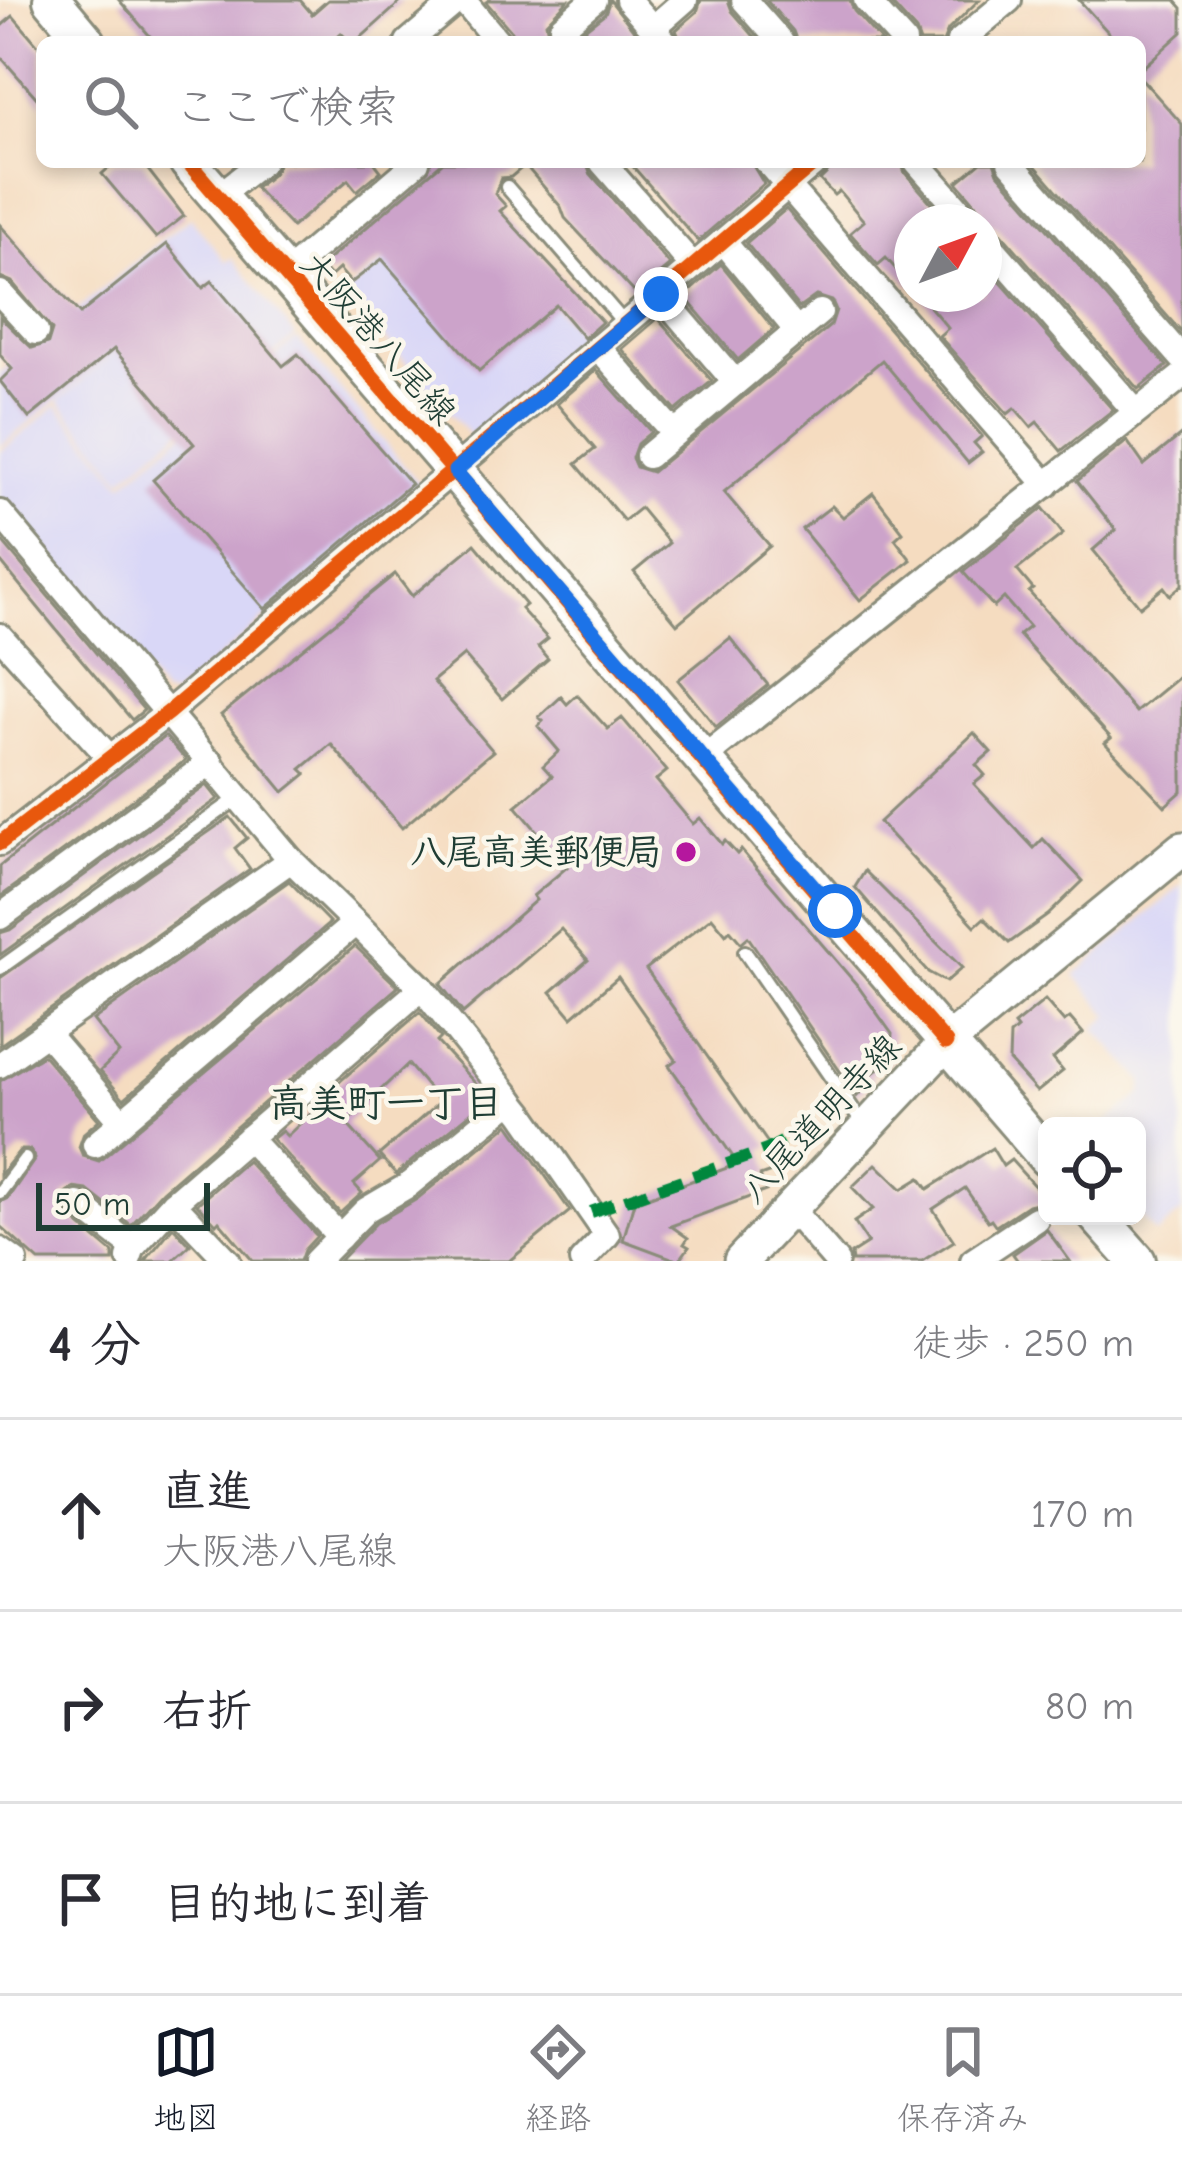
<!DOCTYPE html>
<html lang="ja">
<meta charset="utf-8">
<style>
body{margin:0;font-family:"Comic Neue","Klee One",sans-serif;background:#f2f2f3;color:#2b2b33}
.controls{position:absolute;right:36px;bottom:36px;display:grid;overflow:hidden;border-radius:18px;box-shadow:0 6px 18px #0003}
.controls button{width:108px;height:108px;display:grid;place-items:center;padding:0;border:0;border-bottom:3px solid #e1e1e2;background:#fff;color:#2b2b33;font:60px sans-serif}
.compass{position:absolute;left:894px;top:204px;width:108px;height:108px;border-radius:50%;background:#fff;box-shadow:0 6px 18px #0003;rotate:49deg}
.scale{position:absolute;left:36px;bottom:30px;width:174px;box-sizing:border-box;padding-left:12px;border:6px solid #1f3d34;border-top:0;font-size:33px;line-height:42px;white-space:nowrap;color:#1f3d34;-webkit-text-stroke:9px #fbf7ec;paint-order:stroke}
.stop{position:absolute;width:36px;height:36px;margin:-27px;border:9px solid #1a73e8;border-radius:50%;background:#fff}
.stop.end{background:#1a73e8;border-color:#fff;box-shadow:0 3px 12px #0008}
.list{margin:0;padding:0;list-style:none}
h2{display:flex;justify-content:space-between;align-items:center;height:156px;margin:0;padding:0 48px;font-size:51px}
h2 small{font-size:39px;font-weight:400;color:#7c7c81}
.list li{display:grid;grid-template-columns:78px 1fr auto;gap:36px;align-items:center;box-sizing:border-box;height:192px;padding:0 48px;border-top:3px solid #e1e1e2}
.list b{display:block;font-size:45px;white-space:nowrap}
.list p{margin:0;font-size:39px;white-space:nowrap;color:#7c7c81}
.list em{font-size:39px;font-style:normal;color:#7c7c81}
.icon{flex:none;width:66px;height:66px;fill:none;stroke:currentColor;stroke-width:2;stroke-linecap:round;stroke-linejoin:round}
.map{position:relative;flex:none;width:1182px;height:1261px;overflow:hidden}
.search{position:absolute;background:#fff;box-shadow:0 6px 18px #0003;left:36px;right:36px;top:36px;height:132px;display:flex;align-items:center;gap:30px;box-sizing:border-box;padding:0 42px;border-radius:18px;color:#7c7c81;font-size:45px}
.sheet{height:732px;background:#fff}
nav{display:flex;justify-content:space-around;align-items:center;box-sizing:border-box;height:168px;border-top:3px solid #e1e1e2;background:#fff;font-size:33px;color:#7c7c81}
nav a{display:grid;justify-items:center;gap:6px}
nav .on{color:#111827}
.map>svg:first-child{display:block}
.built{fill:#d9d7f7}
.building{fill:#cca3ca}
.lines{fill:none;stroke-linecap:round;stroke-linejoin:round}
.service-casing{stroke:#8a8c7a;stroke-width:18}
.minor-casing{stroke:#8a8c7a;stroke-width:30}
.secondary-casing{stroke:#8a8c7a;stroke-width:39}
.primary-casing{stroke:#8a8c7a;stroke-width:42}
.service{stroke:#fff;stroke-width:12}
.minor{stroke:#fff;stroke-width:24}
.secondary{stroke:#fff;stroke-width:33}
.primary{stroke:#fff;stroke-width:36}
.quiet{stroke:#00873e;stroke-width:12;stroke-dasharray:24 12;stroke-linecap:butt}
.cycleway-casing{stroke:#fbf7ec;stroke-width:22}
.cycleway{stroke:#e8590c;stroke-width:15}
.route{stroke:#1a73e8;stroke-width:15}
.poi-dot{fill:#b5179e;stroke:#fbf7ec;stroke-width:4.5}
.labels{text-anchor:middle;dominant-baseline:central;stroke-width:9;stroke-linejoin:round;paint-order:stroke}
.street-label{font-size:36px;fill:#1f3d34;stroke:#fbf7ec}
.poi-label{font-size:36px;font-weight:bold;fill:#1f3d34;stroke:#fbf7ec;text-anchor:end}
.neighbourhood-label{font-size:39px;font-weight:bold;fill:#1f3d34;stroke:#fbf7ec}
</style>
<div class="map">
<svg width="1182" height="1261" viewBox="0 0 1182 1261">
<rect width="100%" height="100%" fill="#fbf7ec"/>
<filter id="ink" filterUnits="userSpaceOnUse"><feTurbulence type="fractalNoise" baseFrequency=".00833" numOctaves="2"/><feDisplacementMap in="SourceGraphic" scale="24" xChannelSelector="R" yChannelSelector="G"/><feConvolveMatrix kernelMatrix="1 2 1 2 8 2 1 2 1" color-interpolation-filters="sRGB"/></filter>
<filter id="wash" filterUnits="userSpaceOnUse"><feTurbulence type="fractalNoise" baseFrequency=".004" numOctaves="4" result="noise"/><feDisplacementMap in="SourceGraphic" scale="48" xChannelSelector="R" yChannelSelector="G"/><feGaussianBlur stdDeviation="2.7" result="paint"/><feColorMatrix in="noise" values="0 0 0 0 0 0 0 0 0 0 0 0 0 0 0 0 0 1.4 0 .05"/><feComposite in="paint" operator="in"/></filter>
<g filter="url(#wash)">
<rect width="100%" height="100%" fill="#f5dcc0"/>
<g class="built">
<polygon points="458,197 585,342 473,439 346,294"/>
<polygon points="190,217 226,262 232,258 296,336 122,479 58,401 214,271 0,447 0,373"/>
<polygon points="297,338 422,487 173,696 164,695 0,499 0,452 57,405 123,483"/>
<polygon points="1182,885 1182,1212 1156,1234 1137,1211 1137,1126 1102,1126 1143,1093 1143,1081 1095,1029 1110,1016 1075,975"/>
</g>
<g id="blocks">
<g class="building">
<polygon points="119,0 300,0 312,14 328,0 403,0 356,42 350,42 341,33 331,42 155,42"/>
<polygon points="489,0 568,0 546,23 549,37 555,42 514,42 511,31 486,2"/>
<polygon points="610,0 643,42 568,42 605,13"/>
<polygon points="701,0 728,0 732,11 759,42 681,42 676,30 697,12"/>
<polygon points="766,0 850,0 854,11 882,42 797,42 793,31"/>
<polygon points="888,0 979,0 948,30 943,42 920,42 916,31"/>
<polygon points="1079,0 1175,0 1182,8 1182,32 1140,70 1140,42 1117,42"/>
<polygon points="13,16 42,50 42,104 0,56 0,27"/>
<polygon points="1140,77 1182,124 1182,333 1032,162 1140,162"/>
<polygon points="115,162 142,162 184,216 156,238 102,174"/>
<polygon points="279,162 374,162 381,171 357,191 348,180 292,227 255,188 273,174"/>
<polygon points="443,162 586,162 590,173 670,265 636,294 565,218 561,207 525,165 511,177 501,178 495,194 506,206 500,211 602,322 584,338 556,305 479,371 382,259 351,283 339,269 330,277 321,266"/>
<polygon points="629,162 751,162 764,184 698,241"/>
<polygon points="838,162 901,162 905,173 948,222 912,222 912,287 886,258 878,265 850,233 864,221 839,191 834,195 820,180"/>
<polygon points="981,162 994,162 998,173 1167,366 1138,389 996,227 986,222 982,211 957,182"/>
<polygon points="786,209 982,436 974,443 982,452 968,463 882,360 724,492 770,546 677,624 634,572 669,543 640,508 624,521 576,464 595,449 557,404 596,370 651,432 637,444 632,458 636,467 652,472 831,325 836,310 832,301 816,296 799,308 746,243"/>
<polygon points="0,225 80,314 167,244 203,288 212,281 283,366 298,354 411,484 265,609 153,480 194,444 114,349 29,418 0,381 12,369 0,355 0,317 32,348 48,343 52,330 12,282 0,277"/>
<polygon points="984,263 1113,410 1061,451 1037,422 1031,427 1015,408 1008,414 939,336 948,328 919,294 984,294"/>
<polygon points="721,264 774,329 738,360 684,296"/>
<polygon points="658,318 712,381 676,411 622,349"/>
<polygon points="1182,434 1182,585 1170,595 1164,587 1140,607 1093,550 1116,530 1077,481 1127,441 1144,465"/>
<polygon points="873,493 903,532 895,539 911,560 860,600 802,529 832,506 843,517"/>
<polygon points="1043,508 1063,534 1017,570 1033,589 1029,592 1136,712 1182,674 1182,791 1165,806 1105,743 1111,738 1019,635 1029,627 1004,598 994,607 963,572"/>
<polygon points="0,539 144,710 132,720 59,633 0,561"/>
<polygon points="475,544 526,605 521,609 548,639 538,647 548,659 502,699 464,655 433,681 493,751 402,828 331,744 301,769 306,774 284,792 221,715 395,574 412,596"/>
<polygon points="730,638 768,685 716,727 678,680"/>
<polygon points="577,695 608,729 622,718 667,771 656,780 693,824 700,818 722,844 725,841 737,854 741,850 857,985 892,1034 891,1060 870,1075 873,1079 857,1096 748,937 741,943 730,930 726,934 712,917 646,969 770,1146 763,1149 771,1172 760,1176 766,1191 671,1226 688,1238 684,1244 689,1247 679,1261 623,1240 634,1202 738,1164 669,1065 676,1060 618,977 572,1017 551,992 588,960 561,929 463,1013 440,984 536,900 533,896 567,867 516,806 552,776 543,766 559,751 538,726 543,721 539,717 561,697 567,704"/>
<polygon points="974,733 991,752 976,765 985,775 974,784 1034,848 1043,839 1083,881 1048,915 1009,943 984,918 975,926 879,822"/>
<polygon points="165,736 186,760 0,897 0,866"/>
<polygon points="207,785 218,799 0,955 0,933 10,930"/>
<polygon points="230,817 247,838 235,848 250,869 0,1045 0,978"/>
<polygon points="865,871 962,968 946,982 928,972 855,887"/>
<polygon points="289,881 330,923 124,1099 100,1071 119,1053 93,1020"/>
<polygon points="355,946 398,987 162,1191 131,1225 87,1190 73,1188 64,1195 63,1211 113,1253 113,1261 39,1261 0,1226 0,1202 8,1198 35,1159 30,1150 20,1150 0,1175 0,1081 43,1055 99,1120 84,1133 79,1147 83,1156 99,1161"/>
<polygon points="1045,1000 1064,1022 1070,1018 1083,1033 1053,1059 1063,1071 1037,1092 1009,1061 1010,1035 1017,1029 1014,1025"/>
<polygon points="420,1012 441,1038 437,1042 489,1098 396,1174 379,1155 440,1102 408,1064 346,1123 380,1161 354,1184 362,1193 340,1213 272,1139 282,1131 287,1136 327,1098 324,1095"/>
<polygon points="509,1124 570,1211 509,1261 339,1261 376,1223 417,1199"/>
<polygon points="992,1148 1003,1166 1011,1160 1047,1200 1047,1207 1036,1203 1028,1205 996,1226 991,1219 988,1221 965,1188 933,1209 954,1241 922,1261 852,1261 851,1254 868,1243 854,1222 873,1209 852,1187 876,1164 902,1189 920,1178 928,1189"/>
<polygon points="247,1161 317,1236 304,1250 300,1261 253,1261 219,1221 216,1224 197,1204"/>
<polygon points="173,1227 190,1245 172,1261 145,1261"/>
<polygon points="1047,1230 1070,1261 1018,1261 1013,1254"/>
</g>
</g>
</g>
<g filter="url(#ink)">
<use href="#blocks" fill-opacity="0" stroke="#8a8c7a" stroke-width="3"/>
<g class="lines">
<defs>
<g id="service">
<polyline points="507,187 625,324"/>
<polyline points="745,952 863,1124"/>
<polyline points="0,968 238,798"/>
<polyline points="0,1192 25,1159"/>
</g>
<g id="minor">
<polyline points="463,0 498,42"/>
<polyline points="628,0 665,42"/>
<polyline points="744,0 781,42"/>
<polyline points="866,0 904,42"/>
<polyline points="562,27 594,0"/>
<polyline points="653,28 685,0"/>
<polyline points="408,42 458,0"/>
<polyline points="959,42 1009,0"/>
<polyline points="602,162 693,266"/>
<polyline points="767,162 1047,485"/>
<polyline points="917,162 970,222"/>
<polyline points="1010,162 1182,358"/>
<polyline points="217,197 262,162"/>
<polyline points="984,238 1136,412"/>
<polyline points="723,241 797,331"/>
<polyline points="283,276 417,162"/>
<polyline points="0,293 36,332"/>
<polyline points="660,294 735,382"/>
<polyline points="598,347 673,432"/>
<polyline points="648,456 820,312"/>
<polyline points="0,513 291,860 422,988 522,1113 607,1235 582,1261"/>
<polyline points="0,636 110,758"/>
<polyline points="702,759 1182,376"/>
<polyline points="0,843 169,712 816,162"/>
<polyline points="0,917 211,762"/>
<polyline points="46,1033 122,1122"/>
<polyline points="0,1065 291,860"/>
<polyline points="248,1138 340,1237"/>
<polyline points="95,1145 353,925"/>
<polyline points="173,1203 228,1261"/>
<polyline points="78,1204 133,1247 129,1258"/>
<polyline points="791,1209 836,1261"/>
<polyline points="133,1247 173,1203 422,988"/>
<polyline points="0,1250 15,1261"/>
<polyline points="316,1261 366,1210 407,1186 512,1100"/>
<polyline points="973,1261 1036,1219"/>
</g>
<polyline id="secondary" points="741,1261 946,1043 1182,849"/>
<g id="primary">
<polyline points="52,0 87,42"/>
<polyline points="188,162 1047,1158"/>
<polyline points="1097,1216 1137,1261"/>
</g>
</defs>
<use href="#service" class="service-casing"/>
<use href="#minor" class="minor-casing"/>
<use href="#secondary" class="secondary-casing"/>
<use href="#primary" class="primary-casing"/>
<use href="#service" class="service"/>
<use href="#minor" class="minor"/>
<use href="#secondary" class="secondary"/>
<use href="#primary" class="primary"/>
<polyline class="quiet" points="591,1212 767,1150 848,1106"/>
<defs>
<g id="cycleway">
<polyline points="188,162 946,1043"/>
<polyline points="0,843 169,712 816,162"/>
</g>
</defs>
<use href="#cycleway" class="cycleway-casing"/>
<use href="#cycleway" class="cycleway"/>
</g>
</g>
<g class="lines" filter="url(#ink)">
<polyline class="route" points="661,294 455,471 835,911"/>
</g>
<circle class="poi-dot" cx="686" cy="852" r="12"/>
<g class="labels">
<g class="street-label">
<text transform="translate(378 338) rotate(49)">大阪港八尾線</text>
<text transform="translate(821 1119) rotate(-47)">八尾道明寺線</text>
</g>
<g class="poi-label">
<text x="662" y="852">八尾高美郵便局</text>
</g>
<g class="neighbourhood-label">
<text x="386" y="1103">高美町一丁目</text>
</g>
</g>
</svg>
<div class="controls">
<button><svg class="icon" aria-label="locate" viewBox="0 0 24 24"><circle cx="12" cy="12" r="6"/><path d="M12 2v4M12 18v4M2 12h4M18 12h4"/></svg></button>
</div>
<svg class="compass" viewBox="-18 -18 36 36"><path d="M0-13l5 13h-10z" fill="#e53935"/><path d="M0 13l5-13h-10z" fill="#7c7c81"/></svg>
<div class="scale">50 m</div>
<div class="stop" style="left:835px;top:911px"></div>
<div class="stop end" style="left:661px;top:294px"></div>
<div class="search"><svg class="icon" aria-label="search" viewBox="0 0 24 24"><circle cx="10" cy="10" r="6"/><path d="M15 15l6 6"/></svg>ここで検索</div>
</div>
<section class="sheet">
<h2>4 分<small>徒歩 · 250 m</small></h2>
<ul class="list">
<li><svg class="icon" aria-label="ahead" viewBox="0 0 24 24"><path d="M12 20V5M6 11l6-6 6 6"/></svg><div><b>直進</b><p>大阪港八尾線</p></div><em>170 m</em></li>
<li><svg class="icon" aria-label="right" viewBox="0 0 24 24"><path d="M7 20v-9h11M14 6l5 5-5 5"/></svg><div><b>右折</b></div><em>80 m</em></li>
<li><svg class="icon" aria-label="arrive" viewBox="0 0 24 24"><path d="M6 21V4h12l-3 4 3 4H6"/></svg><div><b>目的地に到着</b></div></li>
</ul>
</section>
<nav>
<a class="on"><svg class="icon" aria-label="map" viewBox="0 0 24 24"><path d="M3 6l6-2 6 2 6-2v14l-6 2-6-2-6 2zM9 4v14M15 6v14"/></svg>地図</a>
<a><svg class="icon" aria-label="directions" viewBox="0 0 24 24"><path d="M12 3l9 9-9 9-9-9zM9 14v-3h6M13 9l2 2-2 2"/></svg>経路</a>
<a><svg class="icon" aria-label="saved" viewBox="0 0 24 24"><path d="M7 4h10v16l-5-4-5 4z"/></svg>保存済み</a>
</nav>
